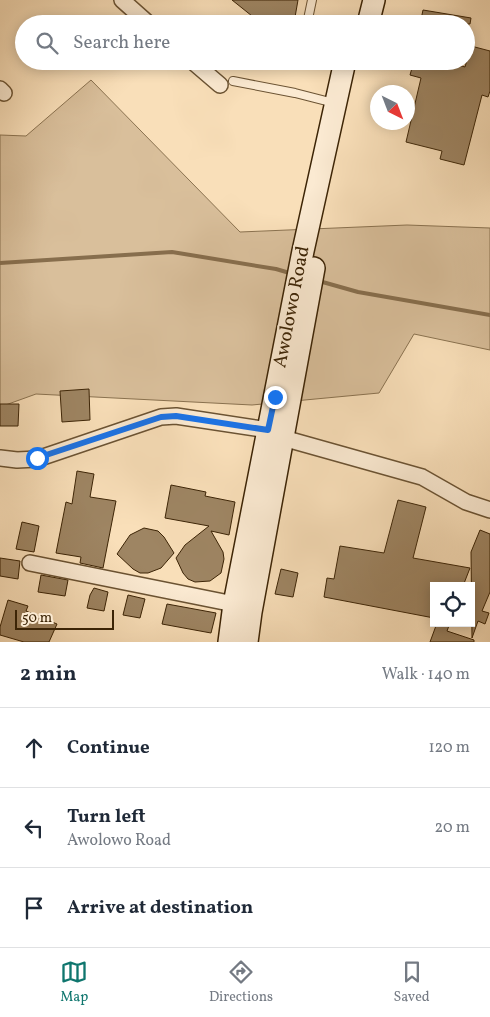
<!DOCTYPE html>
<meta charset="utf-8">
<style>
body{margin:0;font-family:Vollkorn,serif;background:#f2f2f3;color:#1f2937}
.controls{position:absolute;right:15px;bottom:15px;display:grid;overflow:hidden;border-radius:0px;box-shadow:0 2px 12px #0003}
.controls button{width:45px;height:45px;display:grid;place-items:center;padding:0;border:0;border-bottom:1px solid #e0e1e3;background:#fff;color:#1f2937;font:25px sans-serif}
.compass{position:absolute;left:370px;top:85px;width:45px;height:45px;border-radius:50%;background:#fff;box-shadow:0 2px 12px #0003;rotate:138deg}
.scale{position:absolute;left:15px;bottom:12px;width:99px;box-sizing:border-box;padding-left:5px;border:2px solid #3c2406;border-top:0;font-size:14px;line-height:18px;white-space:nowrap;color:#3c2406;-webkit-text-stroke:4px #fbead2;paint-order:stroke}
.stop{position:absolute;width:15px;height:15px;margin:-11px;border:4px solid #1a73e8;border-radius:50%;background:#fff}
.stop.end{background:#1a73e8;border-color:#fff;box-shadow:0 1px 5px #0008}
.list{margin:0;padding:0;list-style:none}
h2{display:flex;justify-content:space-between;align-items:center;height:65px;margin:0;padding:0 20px;font-size:21px}
h2 small{font-size:16px;font-weight:400;color:#747a83}
.list li{display:grid;grid-template-columns:32px 1fr auto;gap:15px;align-items:center;box-sizing:border-box;height:80px;padding:0 20px;border-top:1px solid #e0e1e3}
.list b{display:block;font-size:19px;white-space:nowrap}
.list p{margin:0;font-size:16px;white-space:nowrap;color:#747a83}
.list em{font-size:16px;font-style:normal;color:#747a83}
.icon{flex:none;width:28px;height:28px;fill:none;stroke:currentColor;stroke-width:2;stroke-linecap:round;stroke-linejoin:round}
.map{position:relative;flex:none;width:490px;height:642px;overflow:hidden}
.search{position:absolute;background:#fff;box-shadow:0 2px 12px #0003;left:15px;right:15px;top:15px;height:55px;display:flex;align-items:center;gap:12px;box-sizing:border-box;padding:0 18px;border-radius:28px;color:#747a83;font-size:19px}
.sheet{height:305px;background:#fff}
nav{display:flex;justify-content:space-around;align-items:center;box-sizing:border-box;height:70px;border-top:1px solid #e0e1e3;background:#fff;font-size:14px;color:#747a83}
nav a{display:grid;justify-items:center;gap:2px}
nav .on{color:#0f766e}
.map>svg:first-child{display:block}
.green{fill:#d9bf9b;stroke:#8a7250}
.lines{fill:none;stroke-linecap:round;stroke-linejoin:round}
.stream{stroke:#876e4d;stroke-width:4}
.building{fill:#9e8563;stroke:#3c2406}
.lane-casing{stroke:#6b5333;stroke-width:10}
.street-casing{stroke:#6b5333;stroke-width:18}
.secondary-casing{stroke:#3c2406;stroke-width:24}
.lane{stroke:#fbead2;stroke-width:8}
.street{stroke:#fbead2;stroke-width:15}
.secondary{stroke:#fbead2;stroke-width:21}
.route{stroke:#1a73e8;stroke-width:6}
.labels{text-anchor:middle;dominant-baseline:central;stroke-width:4;stroke-linejoin:round;paint-order:stroke}
.street-label{font-size:19px;fill:#3c2406;stroke:#fbead2}
</style>
<div class="map">
<svg width="490" height="642" viewBox="0 0 490 642">
<rect width="100%" height="100%" fill="#f9dfb9"/>
<filter id="stains"><feTurbulence type="fractalNoise" baseFrequency=".004" numOctaves="4"/><feColorMatrix values="0 0 0 0 .2 0 0 0 0 .09 0 0 0 0 .02 0 0 0 .5 -.17"/></filter>
<radialGradient id="worn" r=".72"><stop offset=".6" stop-color="#630" stop-opacity="0"/><stop offset="1" stop-color="#630" stop-opacity=".3"/></radialGradient>
<polygon class="green" points="91,80 240,232 407,225 490,228 490,350 414,334 379,393 252,405 36,394 0,407 0,135 26,136"/>
<g class="lines">
<g class="stream">
<polyline points="0,263 172,252 276,269 293,274"/>
<polyline points="319,281 358,292 490,315"/>
</g>
</g>
<g class="building">
<polygon points="232,0 298,0 294,23 290,24 269,24 252,16"/>
<polygon points="423,10 471,18 470,24 420,24"/>
<polygon points="471,46 490,51 490,91 488,97 482,95 464,165 440,159 442,151 406,142 421,78 410,75 414,61 445,61 465,67"/>
<polygon points="89,389 90,420 62,422 60,391"/>
<polygon points="0,404 19,404 18,426 0,426"/>
<polygon points="77,471 94,474 90,497 116,501 103,568 80,563 81,557 56,553 66,502 72,504"/>
<polygon points="171,485 206,492 205,496 235,502 229,535 211,531 223,552 224,559 221,573 210,581 195,582 188,579 183,573 176,558 185,545 209,526 165,518"/>
<polygon points="398,500 426,507 413,558 470,568 463,586 434,586 434,618 324,597 327,578 334,579 340,546 384,553"/>
<polygon points="22,522 39,526 34,552 16,549"/>
<polygon points="144,528 158,531 164,537 174,553 161,568 148,573 140,573 133,569 117,554 130,535"/>
<polygon points="480,530 490,534 490,592 482,611 489,613 485,624 478,621 472,638 471,552"/>
<polygon points="0,558 20,561 18,579 0,576"/>
<polygon points="281,569 298,573 293,597 275,594"/>
<polygon points="41,575 68,580 65,596 38,592"/>
<polygon points="94,588 108,592 104,611 87,608 90,595"/>
<polygon points="128,595 145,599 140,618 123,615"/>
<polygon points="8,600 28,606 26,611 57,624 49,642 24,642 0,635 0,627"/>
<polygon points="167,604 216,613 211,633 162,624"/>
<polygon points="437,623 450,623 447,631 474,640 474,642 430,642"/>
</g>
<g class="lines">
<defs>
<g id="lane">
<polyline points="307,24 312,0"/>
<polyline points="233,81 295,93 334,103"/>
</g>
<g id="street">
<polyline points="122,0 149,24"/>
<polyline points="192,61 220,85"/>
<polyline points="0,89 4,93"/>
<polyline points="283,438 422,477 466,502 490,510"/>
<polyline points="0,458 17,460 37,459 161,417 176,416 268,430"/>
<polyline points="30,563 234,604"/>
</g>
<g id="secondary">
<polyline points="368,24 374,0"/>
<polyline points="229,642 234,604 303,251 345,61"/>
<polyline points="247,642 251,612 314,268"/>
</g>
</defs>
<use href="#lane" class="lane-casing"/>
<use href="#street" class="street-casing"/>
<use href="#secondary" class="secondary-casing"/>
<use href="#lane" class="lane"/>
<use href="#street" class="street"/>
<use href="#secondary" class="secondary"/>
</g>
<g class="lines">
<polyline class="route" points="37,458 161,417 176,416 268,430 275,397"/>
</g>
<g class="labels">
<g class="street-label">
<text transform="translate(292 307) rotate(-79)">Awolowo Road</text>
</g>
</g>
<rect width="100%" height="100%" filter="url(#stains)"/>
<rect width="100%" height="100%" fill="url(#worn)"/>
</svg>
<div class="controls">
<button><svg class="icon" aria-label="locate" viewBox="0 0 24 24"><circle cx="12" cy="12" r="6"/><path d="M12 2v4M12 18v4M2 12h4M18 12h4"/></svg></button>
</div>
<svg class="compass" viewBox="-18 -18 36 36"><path d="M0-13l5 13h-10z" fill="#e53935"/><path d="M0 13l5-13h-10z" fill="#747a83"/></svg>
<div class="scale">50 m</div>
<div class="stop" style="left:37px;top:458px"></div>
<div class="stop end" style="left:275px;top:397px"></div>
<div class="search"><svg class="icon" aria-label="search" viewBox="0 0 24 24"><circle cx="10" cy="10" r="6"/><path d="M15 15l6 6"/></svg>Search here</div>
</div>
<section class="sheet">
<h2>2 min<small>Walk · 140 m</small></h2>
<ul class="list">
<li><svg class="icon" aria-label="ahead" viewBox="0 0 24 24"><path d="M12 20V5M6 11l6-6 6 6"/></svg><div><b>Continue</b></div><em>120 m</em></li>
<li><svg class="icon" aria-label="left" viewBox="0 0 24 24"><path d="M17 20v-9H6M10 6l-5 5 5 5"/></svg><div><b>Turn left</b><p>Awolowo Road</p></div><em>20 m</em></li>
<li><svg class="icon" aria-label="arrive" viewBox="0 0 24 24"><path d="M6 21V4h12l-3 4 3 4H6"/></svg><div><b>Arrive at destination</b></div></li>
</ul>
</section>
<nav>
<a class="on"><svg class="icon" aria-label="map" viewBox="0 0 24 24"><path d="M3 6l6-2 6 2 6-2v14l-6 2-6-2-6 2zM9 4v14M15 6v14"/></svg>Map</a>
<a><svg class="icon" aria-label="directions" viewBox="0 0 24 24"><path d="M12 3l9 9-9 9-9-9zM9 14v-3h6M13 9l2 2-2 2"/></svg>Directions</a>
<a><svg class="icon" aria-label="saved" viewBox="0 0 24 24"><path d="M7 4h10v16l-5-4-5 4z"/></svg>Saved</a>
</nav>
